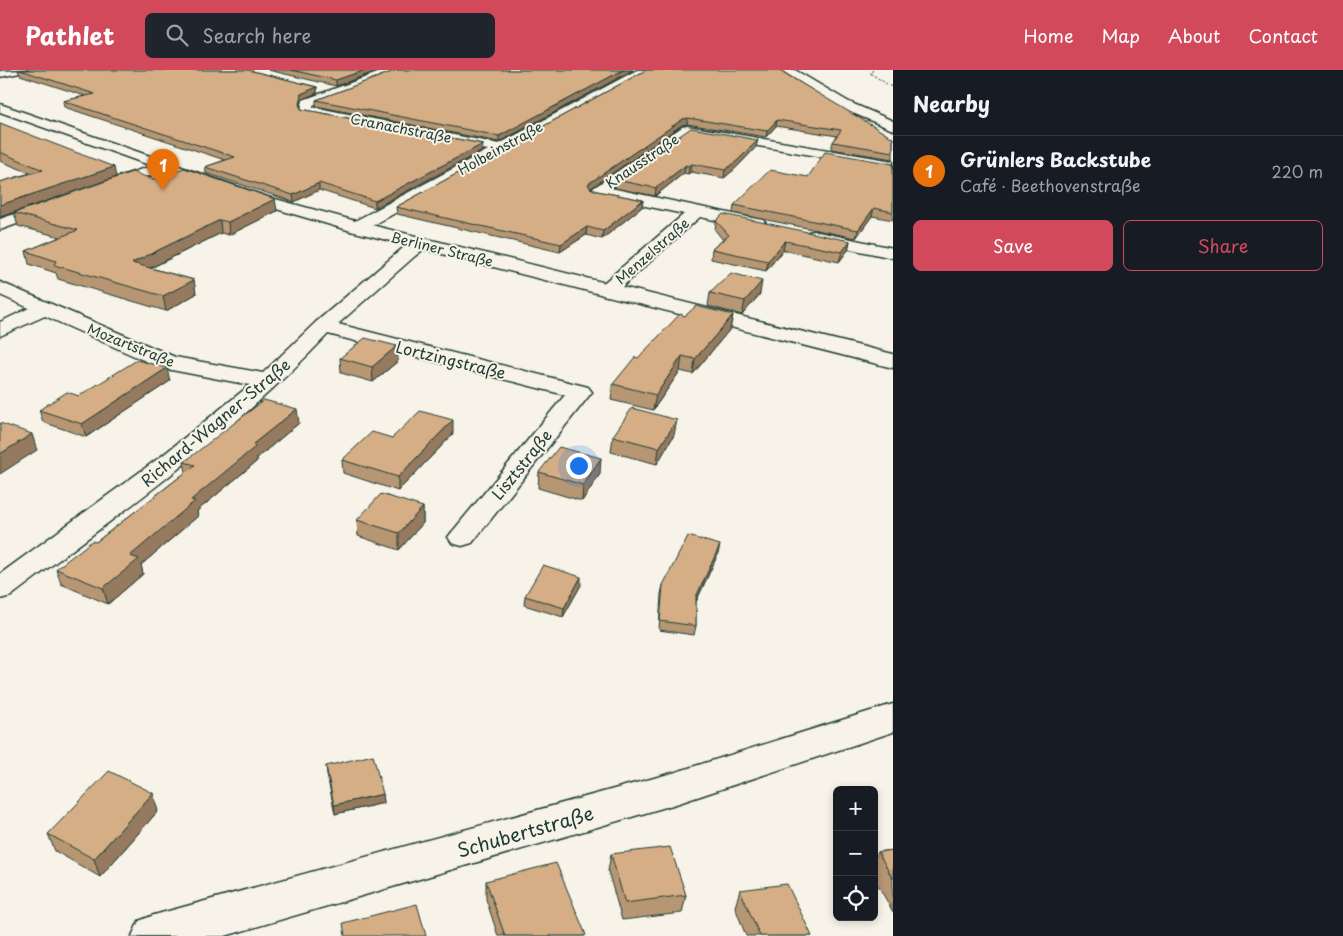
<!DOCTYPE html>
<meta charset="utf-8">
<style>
body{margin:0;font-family:"Playpen Sans",sans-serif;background:#20242c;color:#f1f3f6}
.controls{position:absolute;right:15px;bottom:15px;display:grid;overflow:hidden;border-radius:8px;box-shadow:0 2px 8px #0003}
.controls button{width:45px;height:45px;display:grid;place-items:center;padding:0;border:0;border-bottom:1px solid #363941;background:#171b24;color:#f1f3f6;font:25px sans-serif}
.you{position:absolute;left:578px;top:395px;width:18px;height:18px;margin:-12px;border:4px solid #fff;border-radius:50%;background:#1a73e8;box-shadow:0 0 0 8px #1a73e833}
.badge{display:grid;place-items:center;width:32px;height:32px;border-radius:50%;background:#d1495b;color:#fff;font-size:16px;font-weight:700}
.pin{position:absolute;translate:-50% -41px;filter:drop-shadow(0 1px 2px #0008)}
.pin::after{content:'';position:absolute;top:26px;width:18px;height:15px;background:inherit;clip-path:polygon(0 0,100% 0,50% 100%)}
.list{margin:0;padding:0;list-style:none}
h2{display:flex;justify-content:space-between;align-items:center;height:65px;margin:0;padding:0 20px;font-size:21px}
h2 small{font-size:16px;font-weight:400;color:#9ea1a6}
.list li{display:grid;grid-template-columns:32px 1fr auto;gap:15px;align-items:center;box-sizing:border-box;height:70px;padding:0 20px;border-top:1px solid #363941}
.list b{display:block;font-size:19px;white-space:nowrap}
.list p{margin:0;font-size:16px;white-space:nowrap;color:#9ea1a6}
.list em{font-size:16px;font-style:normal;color:#9ea1a6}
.actions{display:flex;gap:10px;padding:15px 20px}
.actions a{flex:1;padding:11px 0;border:1px solid #d1495b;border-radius:8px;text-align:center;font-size:18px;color:#d1495b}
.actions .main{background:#d1495b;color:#fff}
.icon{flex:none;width:28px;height:28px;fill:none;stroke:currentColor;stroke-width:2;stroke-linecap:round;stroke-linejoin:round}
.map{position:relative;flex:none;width:893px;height:866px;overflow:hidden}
header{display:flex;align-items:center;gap:30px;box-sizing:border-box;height:70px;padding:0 25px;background:#d1495b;color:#fff}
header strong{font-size:24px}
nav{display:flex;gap:28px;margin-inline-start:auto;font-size:18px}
.search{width:350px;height:45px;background:#20242c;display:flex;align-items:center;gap:12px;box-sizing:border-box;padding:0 18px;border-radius:8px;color:#9ea1a6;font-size:19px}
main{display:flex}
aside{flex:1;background:#171b24}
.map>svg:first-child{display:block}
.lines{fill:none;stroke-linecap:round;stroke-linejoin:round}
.street-casing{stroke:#1f3d34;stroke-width:3}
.secondary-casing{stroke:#1f3d34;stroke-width:3}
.path{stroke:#1f3d34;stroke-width:1;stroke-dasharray:2.5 2;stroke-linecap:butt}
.street{fill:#f7f3e8;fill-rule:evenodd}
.secondary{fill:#f7f3e8;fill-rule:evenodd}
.wall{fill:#b79673;stroke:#1f3d34}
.shaded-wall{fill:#957a5e;stroke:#1f3d34}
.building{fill:#d5ae86;stroke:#1f3d34}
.labels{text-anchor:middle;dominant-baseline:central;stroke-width:4;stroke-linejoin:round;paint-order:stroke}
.far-street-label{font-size:14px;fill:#1f3d34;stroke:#f7f3e8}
.street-label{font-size:16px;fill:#1f3d34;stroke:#f7f3e8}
.near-street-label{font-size:19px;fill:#1f3d34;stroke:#f7f3e8}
</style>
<header>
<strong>Pathlet</strong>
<div class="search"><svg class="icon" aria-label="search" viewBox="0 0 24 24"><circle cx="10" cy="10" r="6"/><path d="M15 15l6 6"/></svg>Search here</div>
<nav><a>Home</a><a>Map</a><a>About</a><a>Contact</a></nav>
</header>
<main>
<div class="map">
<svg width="893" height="866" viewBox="0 0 893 866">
<rect width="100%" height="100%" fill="#f7f3e8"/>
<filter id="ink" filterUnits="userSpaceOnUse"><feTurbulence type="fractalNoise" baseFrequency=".02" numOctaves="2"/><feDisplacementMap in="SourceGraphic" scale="10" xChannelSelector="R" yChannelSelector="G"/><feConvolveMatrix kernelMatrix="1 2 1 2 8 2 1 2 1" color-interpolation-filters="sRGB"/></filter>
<g filter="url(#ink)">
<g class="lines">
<defs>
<g id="street">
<polygon points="27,0 25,2 0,7 0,1"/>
<polygon points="386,0 403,0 401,2 313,35 313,37 499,74 637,0 651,0 363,161 357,162 351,161 348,157 351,153 488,80 307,44 301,40 303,30"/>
<polygon points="781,0 795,0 849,32 893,51 893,60 841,38"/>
<polygon points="687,56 893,91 893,99 689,64 611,118 757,149 763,150 766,154 763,158 757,159 700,147 614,224 607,226 600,224 597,220 600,216 684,144 597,126 591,124 589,121 682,57"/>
<polygon points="164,92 169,93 171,96 169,99 105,121 99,119 97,116 99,113"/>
<polygon points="50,132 56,134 58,137 56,140 0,160 0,149"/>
<polygon points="814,161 893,178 893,188 808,170 805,166 808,162"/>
<path d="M421 169 427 170 430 174 415 186 338 254 588 317 592 322 472 473 462 476 452 473 448 467 565 325 328 264C234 364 120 443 11 526L0 529V504L163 385 250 315 161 298 45 246 0 266V252L29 238 0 225V212L175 287 263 303 316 252 403 178Z"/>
<polygon points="893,634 893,662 676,734 225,866 132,866 139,851 154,845 676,702"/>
</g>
<polygon id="secondary" points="0,34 268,127 363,153 893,284 893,298 351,161 256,133 0,42"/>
</defs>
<use href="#street" class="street-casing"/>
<use href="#secondary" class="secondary-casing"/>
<polyline class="path" points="873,0 870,3 893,18"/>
<use href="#street" class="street"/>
<use href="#secondary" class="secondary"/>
</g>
<g class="wall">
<polygon points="18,0 248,0 317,17 317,23 301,30 300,36 301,39 483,74 482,81 375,138 319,120 294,132 206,103 205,97 225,90 64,37 63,31 85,26 20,5"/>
<polygon points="268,0 380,0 336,16"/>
<polygon points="397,0 633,0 499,72 316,36 316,30"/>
<polygon points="646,0 893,68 893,89 831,79 833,72 837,66 776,56 766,67 687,54 682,55 591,118 597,121 643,130 642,137 602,169 586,165 560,182 397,144 396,137"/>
<polygon points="0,53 116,107 0,147 0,112 30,103 0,91"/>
<polygon points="756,77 736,98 724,108 691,102 688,104 684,103 655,126 615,118 616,110"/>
<polygon points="893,94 893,150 872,146 856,168 733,143 734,135 808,107"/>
<polygon points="152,109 277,141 229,165 221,163 151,198 194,210 196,224 166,241 58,209 56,203 29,194 26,181 60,167 18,156 14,143"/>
<polygon points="716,151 850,171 848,180 839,192 783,180 766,201 711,189 712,179 723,170 715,160"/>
<polygon points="710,223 760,224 742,245 708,236"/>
<polygon points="733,245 730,259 693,304 680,301 653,340 611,330 613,314 638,288 685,246"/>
<polygon points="397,276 398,291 373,312 341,303 340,288"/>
<polygon points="170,311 86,367 43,352 39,340"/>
<polygon points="299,353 257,388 257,391 197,441 198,446 141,495 143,504 108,534 61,514 56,499 96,472 186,402 184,392"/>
<polygon points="453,364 398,421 343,403 342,390 392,368"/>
<polygon points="674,365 657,394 611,382 613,366"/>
<polygon points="539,402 600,404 582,431 538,418"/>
<polygon points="423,437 423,453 399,480 358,466 357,450"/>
<polygon points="718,484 696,532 696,556 694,565 659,560 661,524 663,515"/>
<polygon points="581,515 563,547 524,535 525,526"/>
<polygon points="326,696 383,724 384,733 335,744 327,705"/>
<polygon points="158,741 100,807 55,781 48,764"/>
<polygon points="893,780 893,842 874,808 874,789 878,782"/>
<polygon points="611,784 686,825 682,843 622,850 608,801"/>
<polygon points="486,811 585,866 498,866 486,829"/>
<polygon points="740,820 812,866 746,866 735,837"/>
</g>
<g class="shaded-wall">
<polygon points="365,0 380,0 336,16 336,10"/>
<polygon points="623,0 633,0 499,72 499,66"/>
<polygon points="317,17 317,23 301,30 299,40 299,34 301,24"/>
<polygon points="688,48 687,54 682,55 587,121 588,114 683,49"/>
<polygon points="777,50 776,56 766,67 767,61"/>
<polygon points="758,70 756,77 736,98 724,108 725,100"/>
<polygon points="483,74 482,81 375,138 375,131"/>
<polygon points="692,94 691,102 688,104 689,96"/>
<polygon points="686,95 684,103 655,126 656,118"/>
<polygon points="114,97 116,107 0,147 0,135"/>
<polygon points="319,113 319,120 294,132 293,125"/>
<polygon points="275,129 277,141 229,165 228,152"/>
<polygon points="643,130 642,137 602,169 603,161"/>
<polygon points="874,138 872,146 856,168 858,160"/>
<polygon points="220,150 221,163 134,206 132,193"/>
<polygon points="587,157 586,165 560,182 561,174"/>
<polygon points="785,171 783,180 766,201 768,191"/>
<polygon points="850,171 848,180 839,192 842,182"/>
<polygon points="194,210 196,224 166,241 163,226"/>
<polygon points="762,211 760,224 742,245 745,231"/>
<polygon points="733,245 730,259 693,304 695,289"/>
<polygon points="397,276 398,291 373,312 372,297"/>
<polygon points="682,286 680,301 653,340 656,325"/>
<polygon points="167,298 170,311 86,367 82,354"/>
<polygon points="297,339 299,353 257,388 257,391 197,441 198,446 141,495 143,504 108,534 103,518 130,486 191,430 253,374"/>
<polygon points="453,350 453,364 398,421 398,407"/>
<polygon points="677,350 674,365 657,394 659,378"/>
<polygon points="32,364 37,380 0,404 0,384"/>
<polygon points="601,388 600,404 582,431 583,415"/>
<polygon points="423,437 423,453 399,480 399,463"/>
<polygon points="720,475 718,484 694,536 696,527"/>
<polygon points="581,507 581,515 563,547 564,538"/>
<polygon points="153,723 158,741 100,807 94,789"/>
<polygon points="383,724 384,733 335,744 334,735"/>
</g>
<g class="building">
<polygon points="20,0 248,0 317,17 301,24 299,34 301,39 483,74 375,131 319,113 293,125 205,97 235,87 63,31 95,24"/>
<polygon points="291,0 365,0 336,10"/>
<polygon points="397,0 623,0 499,66 316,30"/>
<polygon points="646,0 779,0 893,68 893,82 833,72 841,60 777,50 767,61 688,48 683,49 588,114 590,118 597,121 643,130 603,161 587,157 561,174 396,137"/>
<polygon points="0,53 114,97 0,135 0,112 43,100 0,82"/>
<polygon points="691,58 758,70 738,90 725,100 692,94 689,96 686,95 656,118 616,110"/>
<polygon points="825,82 893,94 893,142 874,138 858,160 734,135 770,100 808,107"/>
<polygon points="184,98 275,129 228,152 220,150 132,193 194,210 163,226 54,195 56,191 26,181 78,160 14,143 132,102 152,109"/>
<polygon points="723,144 850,171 842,182 785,171 768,191 712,179 729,165 716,151"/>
<polygon points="731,203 762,211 745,231 710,223"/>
<polygon points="696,236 733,245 695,289 682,286 656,325 613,314 635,287 638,288 680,244 685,246"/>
<polygon points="365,268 397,276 372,297 340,288"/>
<polygon points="137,290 167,298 82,354 39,340 67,322 79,326"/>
<polygon points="264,330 297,339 253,374 255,377 191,430 195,431 130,486 139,489 103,518 56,499 92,471 96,472 195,395 184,392"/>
<polygon points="632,338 677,350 659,378 613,366"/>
<polygon points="420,341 453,350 398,407 342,390 372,362 392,368"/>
<polygon points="0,353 32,364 0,384"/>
<polygon points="559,377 601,388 583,415 539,402"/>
<polygon points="381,424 423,437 399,463 357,450"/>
<polygon points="688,466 720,475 696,527 696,556 660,551 663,515"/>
<polygon points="543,495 581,507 564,538 525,526"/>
<polygon points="373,685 383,724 334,735 326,696"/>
<polygon points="109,701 153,723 94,789 48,764"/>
<polygon points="670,777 686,825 625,833 611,784"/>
<polygon points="893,780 893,809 878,782"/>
<polygon points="556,793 586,865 582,866 505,866 486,811"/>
<polygon points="787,814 812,866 760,866 740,820"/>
<polygon points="417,834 426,866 345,866 343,853"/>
</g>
</g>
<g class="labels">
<g class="far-street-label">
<text transform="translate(401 58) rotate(11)">Cranachstraße</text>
<text transform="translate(500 78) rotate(-29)">Holbeinstraße</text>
<text transform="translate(642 91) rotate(-34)">Knausstraße</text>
<text transform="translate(442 179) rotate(14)">Berliner Straße</text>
<text transform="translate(652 181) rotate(-41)">Menzelstraße</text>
<text transform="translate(131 275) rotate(22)">Mozartstraße</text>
</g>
<g class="street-label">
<text transform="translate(451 289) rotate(14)">Lortzingstraße</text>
<text transform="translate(215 352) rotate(-40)">Richard-Wagner-Straße</text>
<text transform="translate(521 394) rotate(-51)">Lisztstraße</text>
</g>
<g class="near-street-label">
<text transform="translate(525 761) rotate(-16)">Schubertstraße</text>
</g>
</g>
</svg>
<div class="controls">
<button>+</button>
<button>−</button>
<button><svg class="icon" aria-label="locate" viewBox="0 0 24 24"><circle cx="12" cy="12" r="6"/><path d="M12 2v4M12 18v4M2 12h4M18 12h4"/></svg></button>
</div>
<div class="you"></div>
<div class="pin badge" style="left:163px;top:120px;background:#e8710a">1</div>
</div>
<aside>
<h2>Nearby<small></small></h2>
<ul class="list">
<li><span class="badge" style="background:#e8710a">1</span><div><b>Grünlers Backstube</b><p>Café · Beethovenstraße</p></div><em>220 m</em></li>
</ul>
<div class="actions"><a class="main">Save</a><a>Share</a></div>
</aside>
</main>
